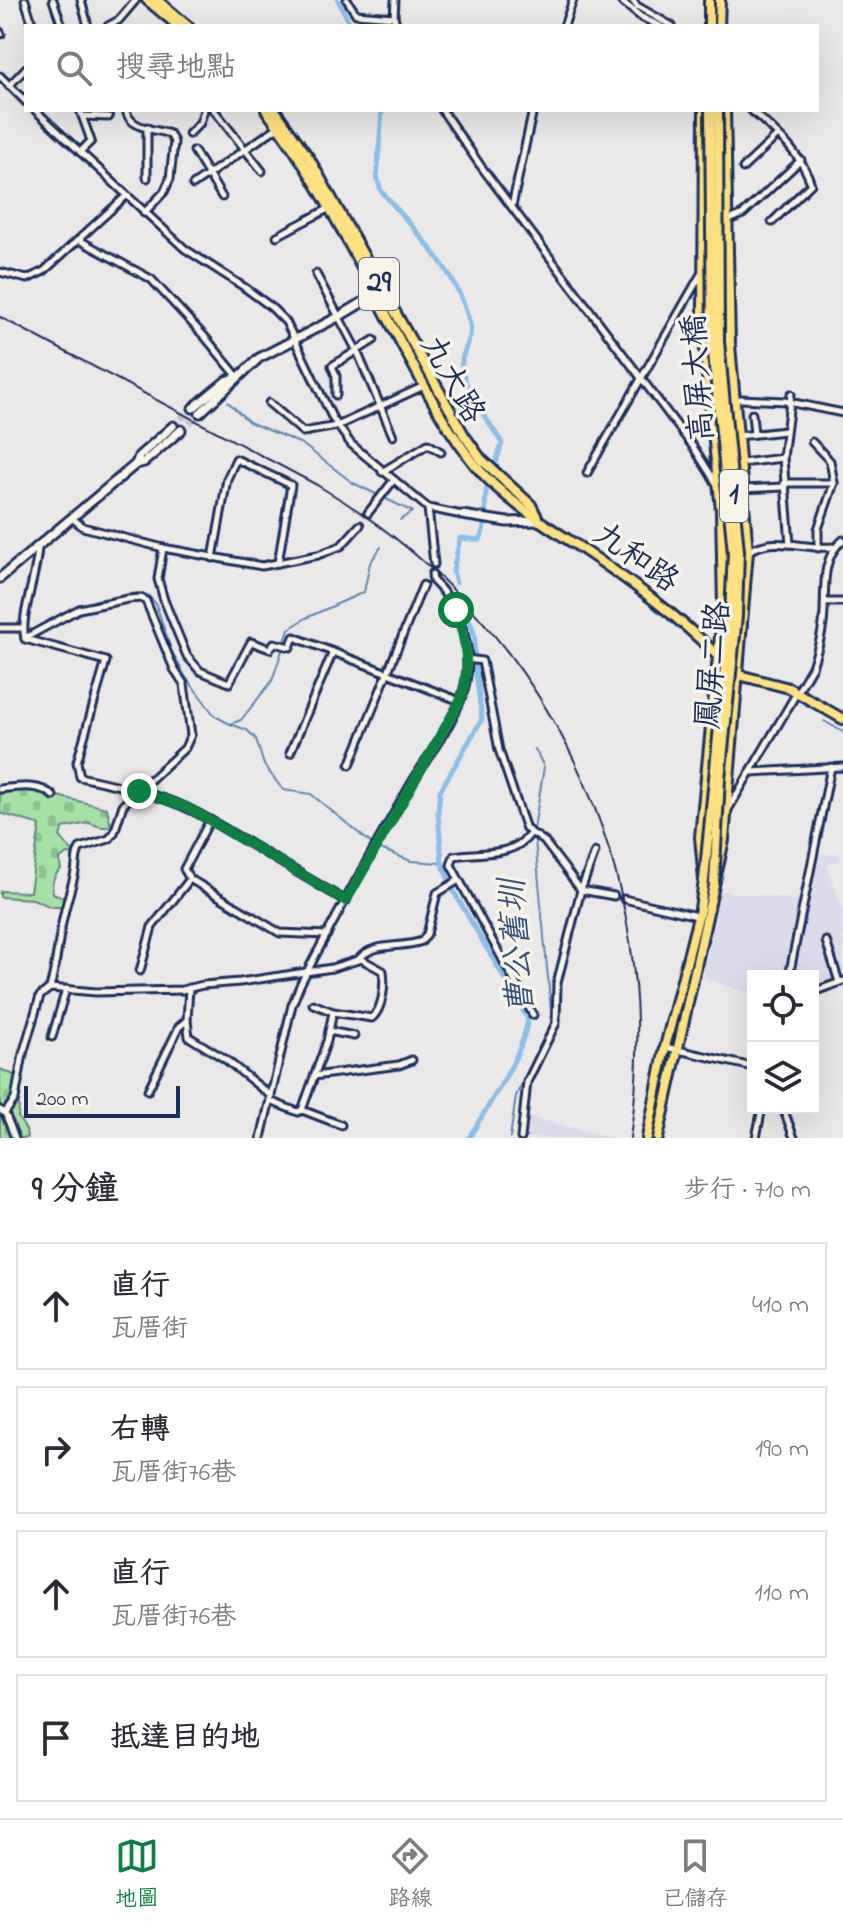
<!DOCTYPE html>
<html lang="zh-TW">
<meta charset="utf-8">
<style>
body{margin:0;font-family:"Indie Flower","LXGW WenKai TC",sans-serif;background:#f2f2f3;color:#2b2b33}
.controls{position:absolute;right:24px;bottom:24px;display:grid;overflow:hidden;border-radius:0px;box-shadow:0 8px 32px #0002}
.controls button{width:72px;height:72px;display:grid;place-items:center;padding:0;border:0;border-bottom:2px solid #e1e1e2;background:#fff;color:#2b2b33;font:40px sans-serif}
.scale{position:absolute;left:24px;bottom:20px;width:156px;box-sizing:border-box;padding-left:8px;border:4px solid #1b2f5e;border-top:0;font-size:22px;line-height:28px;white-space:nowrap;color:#1b2f5e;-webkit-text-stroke:6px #f7f3e8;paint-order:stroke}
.stop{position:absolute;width:24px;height:24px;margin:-18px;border:6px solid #0b8043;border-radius:50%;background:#fff}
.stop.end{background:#0b8043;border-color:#fff;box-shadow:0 2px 8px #0008}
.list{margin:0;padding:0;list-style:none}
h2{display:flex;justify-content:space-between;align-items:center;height:104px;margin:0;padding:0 32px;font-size:34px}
h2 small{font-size:26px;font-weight:400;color:#7c7c81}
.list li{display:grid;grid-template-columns:52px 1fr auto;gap:24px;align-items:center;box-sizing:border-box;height:128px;margin:0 16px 16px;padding:0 16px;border:2px solid #e1e1e2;border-radius:0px}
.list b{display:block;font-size:30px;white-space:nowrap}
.list p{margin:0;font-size:26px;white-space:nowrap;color:#7c7c81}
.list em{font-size:26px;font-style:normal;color:#7c7c81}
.icon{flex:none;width:44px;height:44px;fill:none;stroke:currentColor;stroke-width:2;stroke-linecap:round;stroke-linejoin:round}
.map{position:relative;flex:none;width:843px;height:1138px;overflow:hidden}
.search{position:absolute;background:#fff;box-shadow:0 8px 32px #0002;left:24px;right:24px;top:24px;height:88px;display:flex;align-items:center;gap:20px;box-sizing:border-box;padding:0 28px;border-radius:0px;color:#7c7c81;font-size:30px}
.sheet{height:680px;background:#fff}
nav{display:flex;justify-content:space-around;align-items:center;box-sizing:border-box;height:112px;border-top:2px solid #e1e1e2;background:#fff;font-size:22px;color:#7c7c81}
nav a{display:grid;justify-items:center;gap:4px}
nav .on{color:#0b8043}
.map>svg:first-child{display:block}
.built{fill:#dcdbec}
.cemetery{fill:url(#cemetery-stones);stroke:#608882;stroke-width:2}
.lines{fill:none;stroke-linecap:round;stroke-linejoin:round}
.stream{stroke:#5e85b1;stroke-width:2}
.canal{stroke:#8abfe8;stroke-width:5}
.secondary-tunnel{stroke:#c1c3ce;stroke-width:7;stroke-dasharray:7 3.5;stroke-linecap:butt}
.street-casing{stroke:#1b2f5e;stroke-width:11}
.secondary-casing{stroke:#1b2f5e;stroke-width:13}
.primary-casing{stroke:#1b2f5e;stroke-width:14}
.street{stroke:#f7f3e8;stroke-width:5}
.secondary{stroke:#f7f3e8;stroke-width:7}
.primary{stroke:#fde080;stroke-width:8}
.rail{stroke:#1b2f5e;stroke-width:2}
.primary-bridge-casing{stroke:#1b2f5e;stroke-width:14;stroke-linecap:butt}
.primary-bridge{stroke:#fde080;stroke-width:8}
.route{stroke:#0b8043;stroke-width:10}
.labels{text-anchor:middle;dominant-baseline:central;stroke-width:7;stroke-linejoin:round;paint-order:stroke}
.shield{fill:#f7f3e8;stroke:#5d6a87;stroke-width:2}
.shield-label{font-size:30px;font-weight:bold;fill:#1b2f5e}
.street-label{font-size:32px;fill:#1b2f5e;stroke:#f7f3e8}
.water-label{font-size:34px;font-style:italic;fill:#375380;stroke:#f7f3e8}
</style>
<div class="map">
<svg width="843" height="1138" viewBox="0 0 843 1138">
<defs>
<pattern id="cemetery-stones" width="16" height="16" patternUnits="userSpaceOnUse" patternTransform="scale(2)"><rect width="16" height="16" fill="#a6e0a5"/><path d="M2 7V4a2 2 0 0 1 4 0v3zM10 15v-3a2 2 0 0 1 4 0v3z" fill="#8ec090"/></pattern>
</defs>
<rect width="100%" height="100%" fill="#ebe8ea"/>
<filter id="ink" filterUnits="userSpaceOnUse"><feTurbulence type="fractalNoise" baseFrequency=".0125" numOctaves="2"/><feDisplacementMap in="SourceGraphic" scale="16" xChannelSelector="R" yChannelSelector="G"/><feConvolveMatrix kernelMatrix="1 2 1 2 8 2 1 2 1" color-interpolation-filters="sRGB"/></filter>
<g filter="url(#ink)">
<g class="built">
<polygon points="839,853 841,860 827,865 843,911 843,978 813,988 813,976 792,976 816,856"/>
<polygon points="720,891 799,900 783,976 753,976 753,995 703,977"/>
<polygon points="526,1116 613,1138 522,1138"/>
</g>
<g class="cemetery">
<path d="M20 787 107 808 111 827H101L89 823 63 828 60 836 75 855 67 854 59 860 61 869C53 876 51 883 53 893L66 899 61 907H51L33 899 0 897V891L30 892 40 825 0 813V790Z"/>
<polygon points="0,1069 21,1078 18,1117 26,1130 27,1138 0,1138"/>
</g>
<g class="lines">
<g class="stream">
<polyline points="228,402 249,422 302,444 353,483 413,512"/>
<polyline points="400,520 412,512"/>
<polyline points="0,631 23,633 35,629 60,614 96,600 138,593 148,595 156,604 171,650 185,676 215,716 230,724 241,720 272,681 289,629 306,618 364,592 370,563 381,547"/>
<polyline points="824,721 843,732"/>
<polyline points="230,724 247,730 256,739 264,765 283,790 311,794 372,844"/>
<polyline points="378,848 411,861 442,863"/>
<polyline points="510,1138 516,1096 552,1022 534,829 544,767 535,749"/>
</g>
<g class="canal">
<polyline points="338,0 351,26"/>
<path d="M382 110 377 177 381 191C416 232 458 271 470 324 473 338 464 348 462 360 459 386 489 421 502 443L494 469"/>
<path d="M456 583 453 571 460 538 480 540C491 513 480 501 490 479"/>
<polyline points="470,621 475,637 474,656"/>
<path d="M469 1138C490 1101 521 1061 528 1019L454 892 442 863 438 811 440 791 482 719 475 666"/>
</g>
<g class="secondary-tunnel">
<polyline points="173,426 193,408"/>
<polyline points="181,430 200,413"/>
</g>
<defs>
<g id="street">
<polyline points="25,0 33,26"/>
<polyline points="53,0 62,26"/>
<polyline points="81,0 88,26"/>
<polyline points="347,0 356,14 394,17"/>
<polyline points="395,0 394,17 397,26"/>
<polyline points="620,0 641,17 660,26"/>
<polyline points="632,0 637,6 672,26"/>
<polyline points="108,26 119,20 136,0"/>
<polyline points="564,26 573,0"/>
<polyline points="0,32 1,34"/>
<polyline points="0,76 26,102"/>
<polyline points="9,86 26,68"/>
<polyline points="35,110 185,249 244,287 271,307 286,322 333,419 351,444 428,508 462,515"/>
<polyline points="80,110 91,141 80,152"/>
<path d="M126 110C129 129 155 129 170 134L174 142 170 179 164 192 144 213"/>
<polyline points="214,110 262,171"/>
<polyline points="442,110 480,165 694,448 716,483"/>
<path d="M751 110C774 131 802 153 811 184L772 222"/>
<polyline points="82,116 109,117"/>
<polyline points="147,127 147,178"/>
<polyline points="189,134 200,123 204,110"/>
<polyline points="194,151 222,197"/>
<polyline points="743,168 777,136"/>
<polyline points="193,185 278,127"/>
<polyline points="512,206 533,110"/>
<polyline points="727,221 743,214 801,160"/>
<polyline points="277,236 328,209"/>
<polyline points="79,240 151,279 205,337 238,377"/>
<polyline points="0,272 27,279 44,271 126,196"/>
<polyline points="316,274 357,351 393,436"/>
<polyline points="336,395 336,376 332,366 374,340"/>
<polyline points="740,399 784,401 843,413"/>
<polyline points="269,403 303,432 337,426 424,386"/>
<polyline points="752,414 754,434"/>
<polyline points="738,436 785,431"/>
<polyline points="812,442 830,461 834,483 818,529 818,548"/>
<polyline points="741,463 783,458"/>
<polyline points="382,472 428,444 441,452"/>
<polyline points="587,473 701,274"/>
<polyline points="784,483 834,483"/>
<polyline points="743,489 784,487"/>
<polyline points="428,508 434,564"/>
<polyline points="368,513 393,481"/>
<polyline points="72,518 83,527 163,548 262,566 318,555 341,546 360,525"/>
<polyline points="790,544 783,458 791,394"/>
<polyline points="163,548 158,579 164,600 187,656 200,671 229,683 251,642 270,649 274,643 290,647 294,637 460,701"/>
<path d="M749 551C775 535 805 550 833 547"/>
<polyline points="213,558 227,479 236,459 291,485 278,563"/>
<polyline points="825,602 843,602"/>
<polyline points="0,628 22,628"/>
<path d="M25 638 79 609 128 599 141 598 146 601 174 669 184 684 191 735 185 748 123 805 114 833 109 839 80 848C75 856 77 863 75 872 72 886 67 900 64 914 58 939 57 963 50 988"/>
<path d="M25 638C19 618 38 572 38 546"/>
<path d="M25 639 106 661 77 762 80 777C125 787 170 796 210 820"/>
<polyline points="467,659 482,661 499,750 526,829 544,841 581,890 557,983 556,1023 527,1082 521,1138"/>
<polyline points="290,753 333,652"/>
<polyline points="350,765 423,585"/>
<polyline points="752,772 843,767"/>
<path d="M0 789C17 787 40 783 53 796"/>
<path d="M729 808 812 667C817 652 821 639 823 624 827 595 818 560 843 540"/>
<path d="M530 834C513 858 479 851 454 856L451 865 533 1015"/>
<polyline points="595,852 581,890 614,896"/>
<polyline points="624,899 697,916"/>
<polyline points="327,935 280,933 190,879 184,869 210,820 346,901"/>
<polyline points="826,941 839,982"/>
<path d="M358 960C373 941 401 949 422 941L427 934 437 893 459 880"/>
<polyline points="140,971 152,927 190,879"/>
<polyline points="789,976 831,767"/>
<path d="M50 988 96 992 182 990 203 985 240 982 332 968 361 959 383 971C385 986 383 1008 372 1018L333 1012 313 1004"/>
<polyline points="189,988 187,1020 189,1037 225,1059 271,1096"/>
<polyline points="813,992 843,981"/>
<polyline points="329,1031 354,1036"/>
<polyline points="52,1037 66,989"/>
<polyline points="665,1047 753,1067"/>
<polyline points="314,1076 399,1065 412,1060"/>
<polyline points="148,1090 179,1027 187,1020"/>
<polyline points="270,1101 298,1112 302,1110 327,1041 333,1012"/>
<polyline points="783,1108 794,1138"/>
<polyline points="0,1110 5,1113 15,1138"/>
<polyline points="302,1110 341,1125"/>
<polyline points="5,1113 15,1099 23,1054 40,996 50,988"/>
<path d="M261 1138 292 1005 301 983C336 916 373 849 411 784 428 755 460 716 466 682 473 646 460 606 433 581L432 574"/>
<polyline points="756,1138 762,1108"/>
</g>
<g id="secondary">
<polyline points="193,408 226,381 238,377"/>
<polyline points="200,413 259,358 340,316 383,290"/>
<polyline points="136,464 144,462 181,430"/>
<polyline points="462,515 507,522 539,521"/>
<polyline points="0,578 136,464 139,456 173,426"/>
</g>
<g id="primary">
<polyline points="147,0 178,26"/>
<polyline points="157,0 188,26"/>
<polyline points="709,26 709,0"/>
<polyline points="719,26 720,0"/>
<path d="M266 110C323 184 362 271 406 352 427 391 448 432 476 466 505 500 544 524 581 548 630 581 677 615 719 657"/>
<polyline points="275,110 309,158 464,435 481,459 531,505 537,517"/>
<polyline points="735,672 739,675 789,688 843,719"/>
<polyline points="647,1138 665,1047 700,909 704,880 700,837 723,606 721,510 706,365 703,313 704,110"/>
<polyline points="658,1138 724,840 748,551 730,345 725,110"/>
</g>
</defs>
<use href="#street" class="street-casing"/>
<use href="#secondary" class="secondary-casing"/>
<use href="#primary" class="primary-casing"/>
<use href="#street" class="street"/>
<use href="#secondary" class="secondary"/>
<use href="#primary" class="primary"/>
<path class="rail" d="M0 317 317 485C549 620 669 872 630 1138"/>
<defs>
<g id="primary-bridge">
<polyline points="704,880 730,614 733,552 712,343 710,110"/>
<polyline points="714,882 720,779 737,616 739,551 719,342 718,110"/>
</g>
</defs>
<use href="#primary-bridge" class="primary-bridge-casing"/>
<use href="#primary-bridge" class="primary-bridge"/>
</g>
</g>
<g class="lines" filter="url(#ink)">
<path class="route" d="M139 791 187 807 346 901 460 701C471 669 466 642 456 610"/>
</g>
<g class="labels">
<g class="shield">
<rect x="359" y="258" width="40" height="52" rx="6"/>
<rect x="720" y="470" width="28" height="52" rx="6"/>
</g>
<g class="shield-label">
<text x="379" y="284">29</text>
<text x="734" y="496">1</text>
</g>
<g class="street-label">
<text transform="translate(700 378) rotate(-94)">高屏大橋</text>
<text transform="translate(451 380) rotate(60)">九大路</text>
<text transform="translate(635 559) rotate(35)">九和路</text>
<text transform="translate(715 665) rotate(-85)">鳳屏二路</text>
</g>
<g class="water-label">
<text transform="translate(519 947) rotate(-94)">曹公舊圳</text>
</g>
</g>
</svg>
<div class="controls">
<button><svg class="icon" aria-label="locate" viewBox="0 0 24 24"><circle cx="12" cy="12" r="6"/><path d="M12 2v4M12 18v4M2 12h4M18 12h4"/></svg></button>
<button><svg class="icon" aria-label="layers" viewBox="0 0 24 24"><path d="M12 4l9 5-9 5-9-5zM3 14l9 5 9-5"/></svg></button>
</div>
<div class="scale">200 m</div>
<div class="stop" style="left:456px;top:610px"></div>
<div class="stop end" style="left:139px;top:791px"></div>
<div class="search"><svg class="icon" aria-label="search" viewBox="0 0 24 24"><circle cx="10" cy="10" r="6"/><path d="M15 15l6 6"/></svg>搜尋地點</div>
</div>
<section class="sheet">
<h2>9 分鐘<small>步行 · 710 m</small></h2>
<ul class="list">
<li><svg class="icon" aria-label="ahead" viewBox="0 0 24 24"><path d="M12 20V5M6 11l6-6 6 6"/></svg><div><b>直行</b><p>瓦厝街</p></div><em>410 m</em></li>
<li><svg class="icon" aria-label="right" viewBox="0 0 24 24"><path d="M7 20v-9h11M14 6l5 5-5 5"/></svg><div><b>右轉</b><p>瓦厝街76巷</p></div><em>190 m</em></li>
<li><svg class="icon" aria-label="ahead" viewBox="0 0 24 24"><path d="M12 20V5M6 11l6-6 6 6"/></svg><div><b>直行</b><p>瓦厝街76巷</p></div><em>110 m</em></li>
<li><svg class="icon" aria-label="arrive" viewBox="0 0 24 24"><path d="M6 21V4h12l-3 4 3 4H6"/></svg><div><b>抵達目的地</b></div></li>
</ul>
</section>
<nav>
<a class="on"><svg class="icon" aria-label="map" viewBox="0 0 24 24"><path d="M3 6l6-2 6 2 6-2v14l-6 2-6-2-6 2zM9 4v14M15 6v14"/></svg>地圖</a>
<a><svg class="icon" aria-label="directions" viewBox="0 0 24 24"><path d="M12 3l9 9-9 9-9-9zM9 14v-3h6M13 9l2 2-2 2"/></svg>路線</a>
<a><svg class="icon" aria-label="saved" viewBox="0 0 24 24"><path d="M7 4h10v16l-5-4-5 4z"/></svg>已儲存</a>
</nav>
